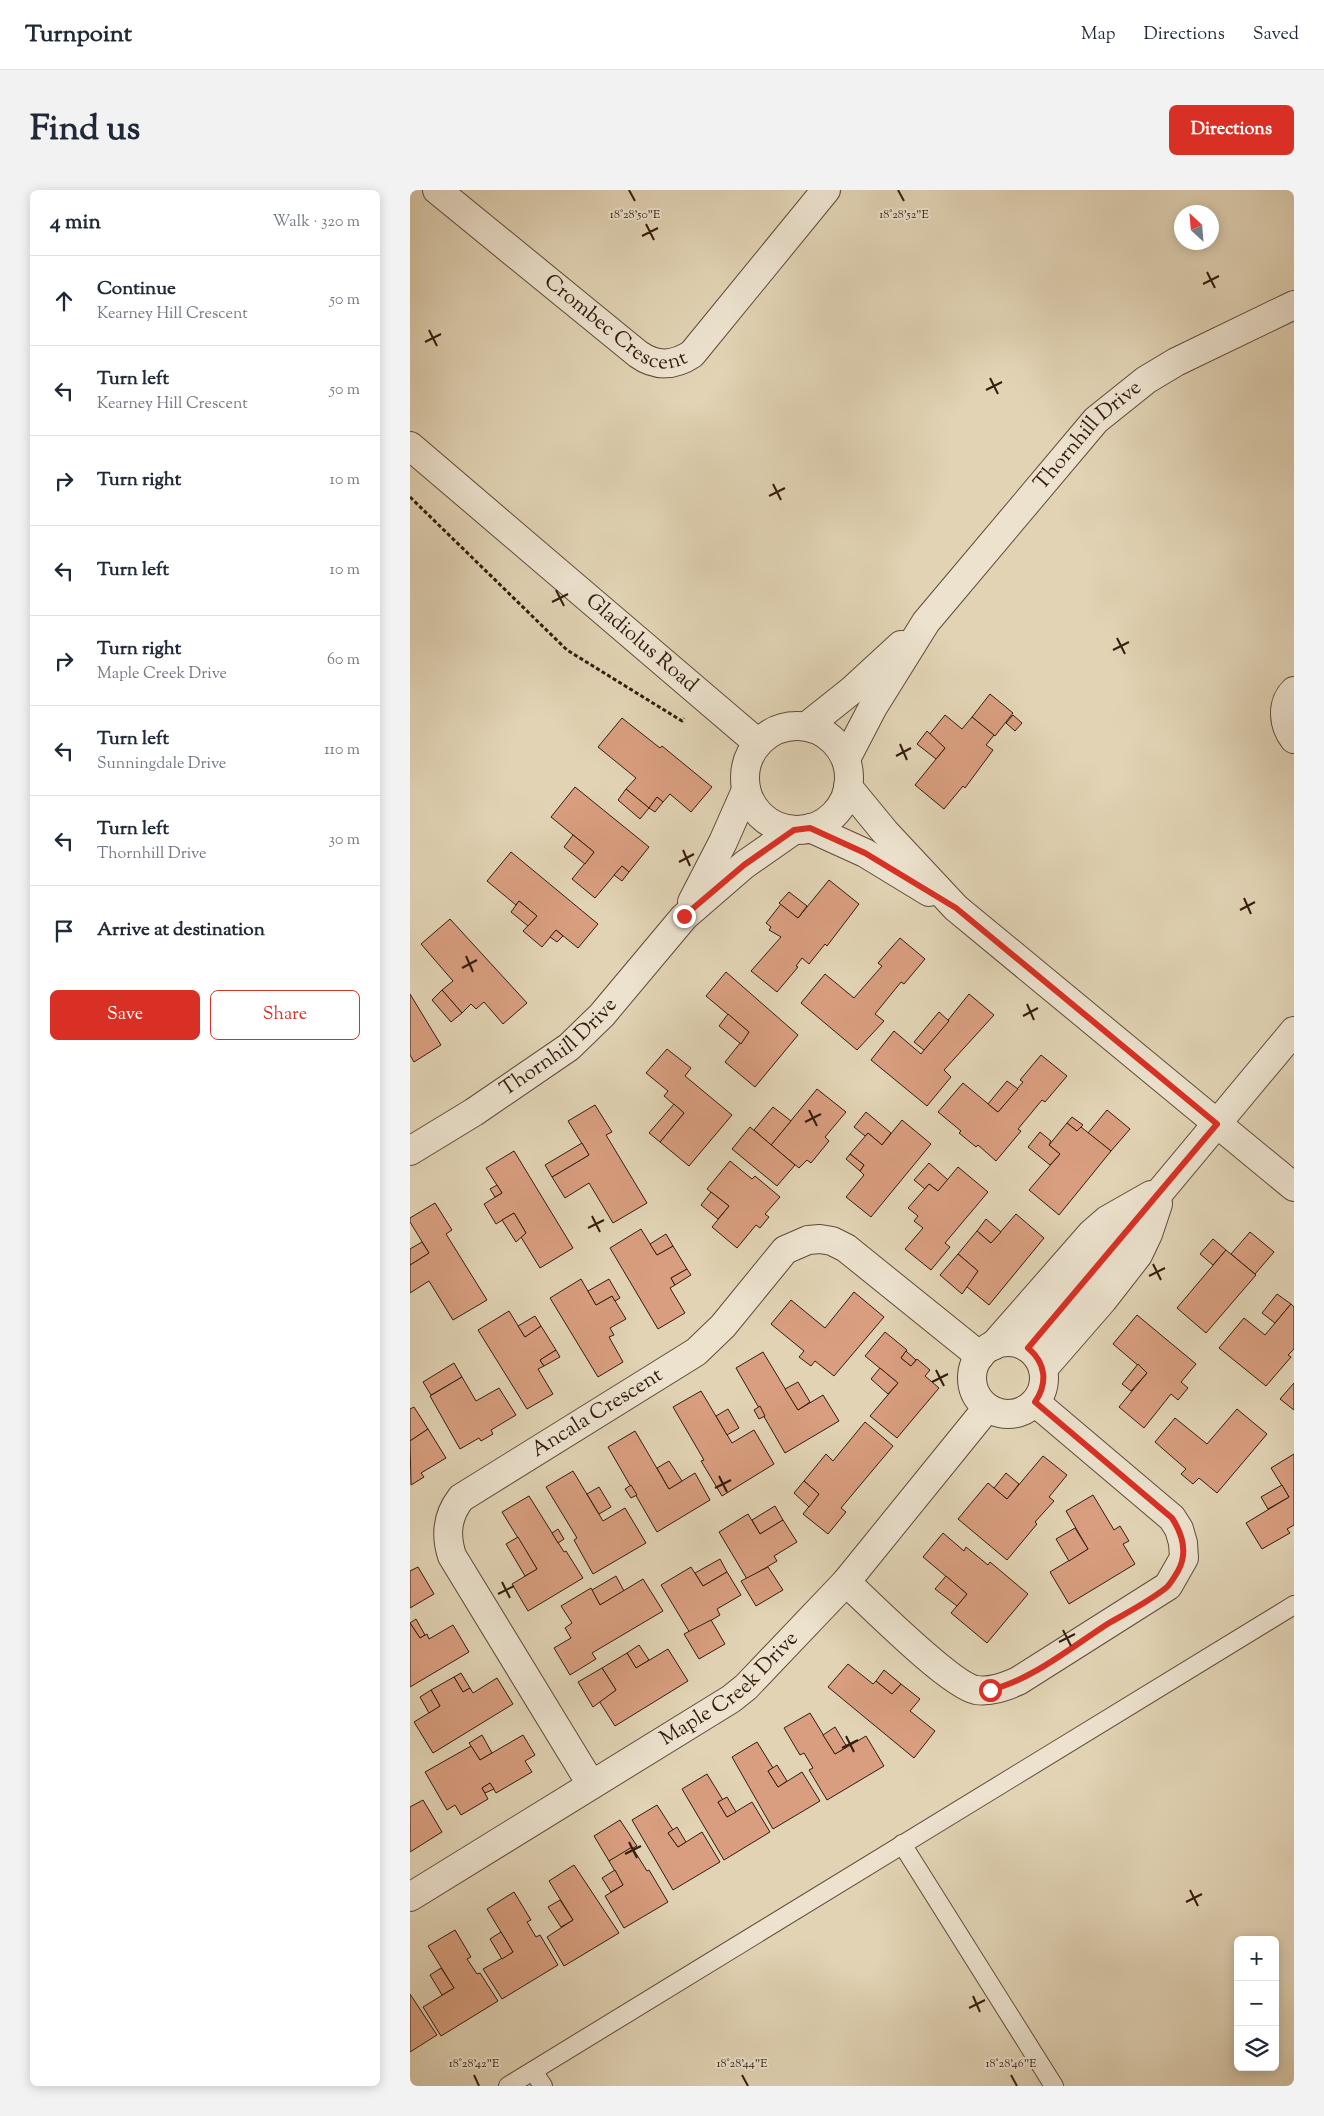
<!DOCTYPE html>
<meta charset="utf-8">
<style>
body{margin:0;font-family:"Sorts Mill Goudy",serif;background:#f2f2f3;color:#1f2937}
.controls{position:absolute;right:15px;bottom:15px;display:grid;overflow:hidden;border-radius:8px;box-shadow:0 2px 12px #0003}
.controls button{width:45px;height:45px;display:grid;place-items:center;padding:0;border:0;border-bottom:1px solid #e0e1e3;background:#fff;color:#1f2937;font:25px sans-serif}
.compass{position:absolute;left:764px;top:15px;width:45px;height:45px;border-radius:50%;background:#fff;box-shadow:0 2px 12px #0003;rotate:334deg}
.stop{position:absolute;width:15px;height:15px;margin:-11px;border:4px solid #d93025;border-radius:50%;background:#fff}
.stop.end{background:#d93025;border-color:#fff;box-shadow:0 1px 5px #0008}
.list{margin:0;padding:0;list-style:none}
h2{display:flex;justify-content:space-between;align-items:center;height:65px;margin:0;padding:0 20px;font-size:21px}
h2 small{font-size:16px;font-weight:400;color:#747a83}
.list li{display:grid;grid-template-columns:32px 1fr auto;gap:15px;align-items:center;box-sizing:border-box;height:90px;padding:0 20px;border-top:1px solid #e0e1e3}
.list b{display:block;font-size:19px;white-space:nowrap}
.list p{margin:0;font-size:16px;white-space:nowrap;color:#747a83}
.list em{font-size:16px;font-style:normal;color:#747a83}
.actions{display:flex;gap:10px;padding:15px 20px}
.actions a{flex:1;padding:11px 0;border:1px solid #d93025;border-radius:8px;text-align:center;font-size:18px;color:#d93025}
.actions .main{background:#d93025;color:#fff}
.icon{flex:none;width:28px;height:28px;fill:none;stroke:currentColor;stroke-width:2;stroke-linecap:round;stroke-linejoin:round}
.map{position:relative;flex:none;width:884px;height:1896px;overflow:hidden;border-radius:8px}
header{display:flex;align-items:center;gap:30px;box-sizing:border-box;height:70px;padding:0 25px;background:#fff;border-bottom:1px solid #e0e1e3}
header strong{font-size:24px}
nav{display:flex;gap:28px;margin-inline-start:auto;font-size:18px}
.intro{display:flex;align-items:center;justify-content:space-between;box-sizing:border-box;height:120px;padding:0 30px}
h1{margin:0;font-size:35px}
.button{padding:12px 22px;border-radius:8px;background:#d93025;color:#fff;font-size:18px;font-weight:700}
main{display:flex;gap:30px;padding:0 30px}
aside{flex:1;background:#fff;border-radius:8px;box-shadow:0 2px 12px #0003}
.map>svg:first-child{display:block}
.building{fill:#d89e7f;stroke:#351c0e}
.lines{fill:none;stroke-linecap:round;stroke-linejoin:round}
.lane-casing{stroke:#604a38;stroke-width:20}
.street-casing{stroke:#604a38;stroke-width:30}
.path{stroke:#351c0e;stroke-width:3;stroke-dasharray:4 2.5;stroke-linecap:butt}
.lane{stroke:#ece2ce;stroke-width:18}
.street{stroke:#ece2ce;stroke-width:28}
.route{stroke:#d93025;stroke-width:6}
.ticks{fill:none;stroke:#351c0e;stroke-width:2}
.labels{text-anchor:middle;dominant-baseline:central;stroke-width:4;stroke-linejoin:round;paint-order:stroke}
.street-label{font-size:21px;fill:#351c0e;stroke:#ece2ce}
.ticks-label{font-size:12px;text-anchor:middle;fill:#351c0e;stroke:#ece2ce;stroke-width:4;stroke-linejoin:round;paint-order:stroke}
</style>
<header>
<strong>Turnpoint</strong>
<nav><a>Map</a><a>Directions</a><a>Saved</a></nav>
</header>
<div class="intro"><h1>Find us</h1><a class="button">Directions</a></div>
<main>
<aside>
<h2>4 min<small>Walk · 320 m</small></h2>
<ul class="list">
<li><svg class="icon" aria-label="ahead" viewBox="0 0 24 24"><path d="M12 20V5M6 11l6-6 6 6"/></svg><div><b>Continue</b><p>Kearney Hill Crescent</p></div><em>50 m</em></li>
<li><svg class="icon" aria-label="left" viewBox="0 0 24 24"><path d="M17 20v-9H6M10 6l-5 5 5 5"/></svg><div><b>Turn left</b><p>Kearney Hill Crescent</p></div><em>50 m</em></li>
<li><svg class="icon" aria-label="right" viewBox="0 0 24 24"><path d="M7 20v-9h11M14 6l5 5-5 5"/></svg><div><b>Turn right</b></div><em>10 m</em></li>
<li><svg class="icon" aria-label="left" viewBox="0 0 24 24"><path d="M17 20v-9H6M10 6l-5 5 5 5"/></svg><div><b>Turn left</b></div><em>10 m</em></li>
<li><svg class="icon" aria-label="right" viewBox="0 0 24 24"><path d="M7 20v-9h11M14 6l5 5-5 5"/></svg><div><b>Turn right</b><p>Maple Creek Drive</p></div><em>60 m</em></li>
<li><svg class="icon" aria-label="left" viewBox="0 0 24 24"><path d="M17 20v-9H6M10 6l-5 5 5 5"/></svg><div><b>Turn left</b><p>Sunningdale Drive</p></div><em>110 m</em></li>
<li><svg class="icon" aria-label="left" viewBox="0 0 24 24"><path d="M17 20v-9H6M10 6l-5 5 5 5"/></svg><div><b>Turn left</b><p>Thornhill Drive</p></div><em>30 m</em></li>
<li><svg class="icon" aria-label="arrive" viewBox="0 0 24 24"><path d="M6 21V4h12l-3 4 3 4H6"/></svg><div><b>Arrive at destination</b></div></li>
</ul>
<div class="actions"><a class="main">Save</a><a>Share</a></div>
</aside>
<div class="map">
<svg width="884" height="1896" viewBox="0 0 884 1896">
<rect width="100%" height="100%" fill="#e1d3b4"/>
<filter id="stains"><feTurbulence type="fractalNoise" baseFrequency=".004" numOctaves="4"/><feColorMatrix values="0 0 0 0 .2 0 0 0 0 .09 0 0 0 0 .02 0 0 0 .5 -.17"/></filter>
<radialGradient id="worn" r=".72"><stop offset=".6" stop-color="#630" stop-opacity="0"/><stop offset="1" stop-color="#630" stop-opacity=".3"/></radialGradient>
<g class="building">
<polygon points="580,504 603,523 585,546 562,527"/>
<polygon points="535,525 552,539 562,527 584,545 576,555 583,560 555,598 553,596 534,619 505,595 535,558 519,545"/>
<polygon points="603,525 612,533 605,541 596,533"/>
<polygon points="212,528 250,558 252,556 302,597 281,622 260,604 253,612 247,607 239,618 216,599 226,588 188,557"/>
<polygon points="517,541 535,558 526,569 507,554"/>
<polygon points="165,597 239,657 219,682 212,676 185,708 162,689 184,662 141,627"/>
<polygon points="216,599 239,618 230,629 208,610"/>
<polygon points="247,607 253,612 245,622 239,618"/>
<polygon points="163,645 184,662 175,674 154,657"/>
<polygon points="101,662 188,734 168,758 146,740 132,757 113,741 127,726 109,711 106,715 77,691"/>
<polygon points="212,676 219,682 212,691 204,685"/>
<polygon points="419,690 449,714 417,756 415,754 399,774 392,768 386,776 388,777 367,802 341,781 371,747 359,740 361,737 356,733 371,714 388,728"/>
<polygon points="379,702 397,716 388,728 369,713"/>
<polygon points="109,711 127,726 118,736 101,722"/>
<polygon points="40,729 117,813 93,834 74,812 66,819 61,814 52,823 32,800 43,791 11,754"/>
<polygon points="146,740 153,746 147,752 140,747"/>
<polygon points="490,748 515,769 494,794 491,792 465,824 474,831 447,860 391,813 415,784 444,808 472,776 468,773"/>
<polygon points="316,782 388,845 345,897 315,872 339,842 296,806"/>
<polygon points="32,800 52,823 41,832 22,810"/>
<polygon points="0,804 31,855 4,872 0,865"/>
<polygon points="559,804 584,825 534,880 541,887 517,916 461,870 484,841 511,864"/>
<polygon points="529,822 539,831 514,860 504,852"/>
<polygon points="318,824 339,842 331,854 309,836"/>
<polygon points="257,859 281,878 275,886 322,925 279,976 250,952 274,923 254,906 258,901 236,883"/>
<polygon points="631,865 657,886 635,912 632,910 608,939 611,941 586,971 568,955 566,957 549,943 551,941 528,922 553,893 588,922 613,892 610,890"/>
<polygon points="597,891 608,899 588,922 578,914"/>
<polygon points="407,899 436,922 415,947 419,951 401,973 397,970 389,978 361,955"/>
<polygon points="264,914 274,923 250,952 239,943"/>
<polygon points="185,915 202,942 196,945 237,1013 203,1033 179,993 155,1008 142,987 179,965 158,931"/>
<polygon points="363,917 381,931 361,955 344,940"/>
<polygon points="697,920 720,939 701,961 678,943"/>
<polygon points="456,922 481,943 472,955 458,943 455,946 444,937"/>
<polygon points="662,927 673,935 667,941 657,933"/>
<polygon points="492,930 521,954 461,1027 436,1007 454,985 450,981 454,975 440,964 458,943 472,955"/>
<polygon points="657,933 667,941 671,937 701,961 649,1025 619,1000 650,964 639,955"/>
<polygon points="340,937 385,975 367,996 322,959"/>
<polygon points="630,942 641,951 639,955 650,964 640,975 618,957"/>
<polygon points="172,953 179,965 142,987 135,975"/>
<polygon points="104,961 163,1058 130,1078 111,1047 116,1043 104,1023 86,1034 74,1014 92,1003 76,978"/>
<polygon points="440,964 454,975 450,981 436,969"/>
<polygon points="320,971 342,989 345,986 370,1007 355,1024 359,1027 350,1038 346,1035 327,1058 302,1037 319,1016 297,999"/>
<polygon points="519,973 538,990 528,1001 519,994 515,999 504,990"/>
<polygon points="548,977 578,1002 535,1053 540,1057 521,1080 495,1059 513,1038 504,1031 508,1026 498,1018 519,994 528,1001"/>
<polygon points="87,995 92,1003 85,1007 80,999"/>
<polygon points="301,1002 319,1016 308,1029 291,1015"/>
<polygon points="25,1013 42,1040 36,1044 77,1110 43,1130 19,1091 0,1103 0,1075 19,1063 0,1032 0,1028"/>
<polygon points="104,1023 116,1043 106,1052 92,1030"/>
<polygon points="606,1024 634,1048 579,1115 556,1096 568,1081 548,1064 567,1041 581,1053"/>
<polygon points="576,1029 591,1042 581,1053 567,1041"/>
<polygon points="231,1039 247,1065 263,1056 277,1079 261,1088 265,1095 260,1098 275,1123 248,1139 200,1058"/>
<polygon points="840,1042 864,1062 845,1084 821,1064"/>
<polygon points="256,1044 263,1056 247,1065 240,1054"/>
<polygon points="803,1049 816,1060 803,1075 790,1064"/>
<polygon points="12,1052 19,1063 0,1075 0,1059"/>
<polygon points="816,1060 846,1085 796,1143 767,1118"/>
<polygon points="548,1064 568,1081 552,1104 530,1085"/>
<polygon points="277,1079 281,1085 265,1095 261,1088"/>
<polygon points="171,1089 186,1115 202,1106 216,1129 200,1138 204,1145 199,1147 213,1172 188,1187 140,1108"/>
<polygon points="199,1089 210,1108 205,1111 202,1106 186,1115 178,1101"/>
<polygon points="444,1102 474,1127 424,1186 405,1171 401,1176 389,1167 394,1161 361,1134 381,1110 415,1138"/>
<polygon points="867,1104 881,1114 865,1133 852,1123"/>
<polygon points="881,1114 884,1117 884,1159 878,1165 881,1167 856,1196 809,1158 834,1128 855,1145"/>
<polygon points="99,1121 115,1147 131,1136 146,1160 130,1170 134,1176 128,1179 143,1204 117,1219 68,1140"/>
<polygon points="727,1125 786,1174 771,1192 778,1198 768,1210 761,1204 734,1238 709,1217 737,1183 703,1154"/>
<polygon points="125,1126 131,1136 115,1147 108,1136"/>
<polygon points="475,1142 497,1160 491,1168 501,1176 507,1169 520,1180 515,1186 529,1198 487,1248 460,1226 488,1193 455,1166"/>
<polygon points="146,1160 150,1167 134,1176 130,1170"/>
<polygon points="496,1161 506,1170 501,1176 491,1168"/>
<polygon points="353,1162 388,1220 413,1205 429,1231 375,1263 326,1178"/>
<polygon points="44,1173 52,1187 21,1205 13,1192"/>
<polygon points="728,1174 737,1183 721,1201 712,1194"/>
<polygon points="470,1178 488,1193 478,1204 461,1189"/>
<polygon points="52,1187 66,1211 89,1198 106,1225 81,1240 83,1244 71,1251 69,1248 50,1259 20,1206"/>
<polygon points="388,1192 400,1212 388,1220 375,1199"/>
<polygon points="884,1193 884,1220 870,1209"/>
<polygon points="291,1201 322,1253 344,1240 364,1274 312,1306 291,1271 294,1270 263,1217"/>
<polygon points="350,1216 355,1226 349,1229 344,1220"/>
<polygon points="4,1217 18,1239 0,1251 0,1219"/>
<polygon points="318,1219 329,1238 317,1245 306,1226"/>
<polygon points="827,1219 857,1244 807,1303 789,1288 783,1294 771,1284 776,1279 745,1252 765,1228 797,1254"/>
<polygon points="455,1232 483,1256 431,1318 436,1322 418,1344 393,1324 409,1304 394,1291 416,1264 423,1271"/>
<polygon points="18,1239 36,1268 11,1283 14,1287 1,1295 0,1251"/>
<polygon points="225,1241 259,1299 285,1283 300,1310 247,1342 198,1257"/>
<polygon points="884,1264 884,1335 877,1339 880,1343 852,1359 836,1333 879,1307 861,1278"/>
<polygon points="633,1266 657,1285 639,1307 644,1311 625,1332 627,1334 597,1370 548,1329 578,1293 597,1309"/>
<polygon points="259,1271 272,1291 259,1299 247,1278"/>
<polygon points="163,1281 193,1331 215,1318 236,1353 183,1384 164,1350 167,1348 136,1297"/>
<polygon points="596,1283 609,1294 597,1309 584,1298"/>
<polygon points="394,1291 409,1304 399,1317 384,1303"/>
<polygon points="221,1295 227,1305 221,1308 215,1299"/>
<polygon points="872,1295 879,1307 858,1319 851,1307"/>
<polygon points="189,1297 201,1317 189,1324 177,1304"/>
<polygon points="683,1305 704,1340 710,1336 719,1351 713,1354 725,1374 659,1414 640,1382 678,1359 656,1321"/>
<polygon points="119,1306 154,1362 156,1361 173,1388 118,1421 102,1394 127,1379 92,1322"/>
<polygon points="365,1316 373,1330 350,1344 342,1330"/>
<polygon points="338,1324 350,1344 373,1330 387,1352 364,1366 367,1371 337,1389 309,1342"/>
<polygon points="665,1338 678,1359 659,1371 646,1349"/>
<polygon points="148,1339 154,1349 148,1353 142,1343"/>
<polygon points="533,1343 554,1361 556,1357 578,1375 580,1372 618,1404 577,1453 541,1423 557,1404 513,1367"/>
<polygon points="108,1347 127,1379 115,1386 96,1354"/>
<polygon points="310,1369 317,1382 293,1396 285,1383"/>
<polygon points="8,1377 24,1404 0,1418 0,1381"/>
<polygon points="281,1377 293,1396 317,1382 331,1405 307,1419 310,1425 280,1443 251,1395"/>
<polygon points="358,1377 373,1400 346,1416 331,1391"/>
<polygon points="206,1386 214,1401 190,1415 182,1400"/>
<polygon points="536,1386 557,1404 547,1416 525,1399"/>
<polygon points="233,1389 253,1421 182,1463 186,1469 160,1485 144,1458 161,1448 155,1438 162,1433 151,1416 181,1398 190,1415"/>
<polygon points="6,1429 15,1445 10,1448 0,1433"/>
<polygon points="301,1430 315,1454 289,1469 274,1444"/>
<polygon points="0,1433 10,1448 17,1444 19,1449 43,1435 59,1462 0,1497"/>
<polygon points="229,1455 239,1470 226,1478 217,1463"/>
<polygon points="258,1459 278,1491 205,1536 189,1511 206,1500 192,1478 217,1463 226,1478"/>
<polygon points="438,1474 463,1494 466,1491 482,1504 491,1494 510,1509 500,1521 525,1541 504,1568 418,1497"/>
<polygon points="192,1478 206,1500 183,1517 168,1492"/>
<polygon points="474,1480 491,1494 482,1504 466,1491"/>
<polygon points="51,1483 60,1498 53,1502 44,1487"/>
<polygon points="44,1487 53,1502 60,1498 63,1503 87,1488 103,1514 23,1563 4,1532 30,1516 21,1500"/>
<polygon points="21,1500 30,1516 19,1523 10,1507"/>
<polygon points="400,1523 425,1564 456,1546 474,1576 417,1610 399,1580 403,1578 394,1563 390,1565 374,1538"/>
<polygon points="425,1537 437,1557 425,1564 413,1545"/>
<polygon points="72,1545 82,1563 70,1570 59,1553"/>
<polygon points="113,1545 125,1565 115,1571 122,1582 86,1603 80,1593 72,1598 78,1609 51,1625 45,1615 37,1620 15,1582 61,1556 70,1570"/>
<polygon points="347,1552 363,1578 358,1581 368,1597 392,1582 410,1611 363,1639 322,1567"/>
<polygon points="367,1575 377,1591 368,1597 358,1581"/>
<polygon points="297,1584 313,1610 308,1612 317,1627 342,1612 360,1642 314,1670 272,1599"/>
<polygon points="80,1593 84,1599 75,1603 72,1598"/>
<polygon points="317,1607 326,1622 317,1627 308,1612"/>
<polygon points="13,1610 32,1642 0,1662 0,1617"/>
<polygon points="247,1615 263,1640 258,1643 268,1657 292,1642 310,1672 263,1700 222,1630"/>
<polygon points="210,1630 227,1656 199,1671 184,1646"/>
<polygon points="267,1637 276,1652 268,1657 258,1643"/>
<polygon points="222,1657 237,1681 239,1680 258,1712 214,1738 195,1706 213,1695 199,1671"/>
<polygon points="164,1675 209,1743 154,1776 137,1747 163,1730 139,1691"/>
<polygon points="205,1680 213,1695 201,1702 192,1688"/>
<polygon points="104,1702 121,1730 117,1732 126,1747 130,1745 148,1775 92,1809 73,1779 103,1762 77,1719"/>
<polygon points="150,1710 163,1730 151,1737 138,1717"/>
<polygon points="45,1740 61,1767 57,1769 67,1784 70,1783 88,1811 31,1846 13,1817 44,1798 18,1756"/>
<polygon points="91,1742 103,1762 92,1769 80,1749"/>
<polygon points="31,1778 44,1798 32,1805 20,1785"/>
<polygon points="0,1804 27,1845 0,1862"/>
</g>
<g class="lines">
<defs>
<g id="lane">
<polyline points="492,1654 644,1896"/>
<polyline points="123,1881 133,1896"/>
<polyline points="98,1896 884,1415"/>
</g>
<g id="street">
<path id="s1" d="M27 0 228 164C246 177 264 176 282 164L416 0"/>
<path id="s2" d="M0 256 348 553"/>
<path d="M884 501C871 514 873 535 884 549"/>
<polyline points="397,536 441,501 491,455"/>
<circle cx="387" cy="588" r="52"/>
<path id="s3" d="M436 569 463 517 516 432 686 230 736 190 766 172 884 115"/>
<polyline points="438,597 475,642 546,718 884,997"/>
<polyline points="400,638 455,663 519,702"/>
<polyline points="282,712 313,652 336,600"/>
<path id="s4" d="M0 961 64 922 159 857 192 825 274 727 334 675 384 640"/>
<circle cx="598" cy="1188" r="36"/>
<polyline points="583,1156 682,1043 697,1030 741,1005"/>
<polyline points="618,1158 675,1092 884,841"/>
<polyline points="633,1179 693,1110 728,1065 738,1044 748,1014"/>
<path d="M436 1392C460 1414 540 1495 566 1500 581 1502 594 1497 608 1491L758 1396 774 1368 773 1353 769 1339 762 1328 625 1212"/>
<path id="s5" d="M181 1594 42 1366C35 1344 37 1326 51 1308L286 1162 313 1136 375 1060 398 1050 410 1049 422 1051 436 1058 570 1166"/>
<path id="s6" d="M0 1707 321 1509 336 1497 436 1392 577 1218"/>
</g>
</defs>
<use href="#lane" class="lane-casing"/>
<use href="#street" class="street-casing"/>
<polyline class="path" points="0,307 157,460 272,531 274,528"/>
<use href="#lane" class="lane"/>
<use href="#street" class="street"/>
</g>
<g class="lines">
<path class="route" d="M274 726 334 675 384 640 400 638 455 663 546 718 807 934 618 1158C636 1173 638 1193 625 1212L762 1328C773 1345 778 1363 768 1381 765 1386 761 1393 757 1397 740 1411 718 1422 699 1433 663 1456 622 1490 580 1500"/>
</g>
<path class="ticks" d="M219 0 225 11M488 0 494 11M236 34 244 50M232 46 248 38M797 82 805 98M793 94 809 86M19 140 27 156M15 152 31 144M580 188 588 204M576 200 592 192M363 294 371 310M359 306 375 298M146 400 154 416M142 412 158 404M707 448 715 464M703 460 719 452M490 554 497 570M486 566 501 558M273 660 280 676M269 672 284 664M834 708 841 724M830 720 845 712M56 766 63 782M52 778 67 770M617 814 624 830M613 826 628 818M399 920 407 936M395 932 411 924M182 1026 190 1042M178 1038 194 1030M743 1074 751 1090M739 1086 755 1078M526 1180 534 1196M522 1192 538 1184M309 1286 317 1302M305 1298 321 1290M92 1392 100 1408M88 1404 104 1396M653 1440 661 1456M649 1452 665 1444M436 1546 444 1562M432 1558 448 1550M219 1652 227 1668M215 1664 231 1656M780 1700 788 1716M776 1712 792 1704M563 1806 570 1822M559 1818 575 1810M64 1885 69 1896M332 1885 338 1896M601 1885 607 1896"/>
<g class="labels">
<g class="street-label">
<text stroke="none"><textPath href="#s1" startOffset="226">Crombec Crescent</textPath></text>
<text stroke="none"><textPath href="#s3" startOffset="406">Thornhill Drive</textPath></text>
<text stroke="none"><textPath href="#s2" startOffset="304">Gladiolus Road</textPath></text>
<text stroke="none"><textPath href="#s4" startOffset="182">Thornhill Drive</textPath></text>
<text stroke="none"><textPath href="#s5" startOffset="489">Ancala Crescent</textPath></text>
<text stroke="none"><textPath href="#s6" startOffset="382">Maple Creek Drive</textPath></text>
</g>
</g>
<g class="ticks-label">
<text x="225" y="28">18°28'50"E</text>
<text x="494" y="28">18°28'52"E</text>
<text x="64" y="1877">18°28'42"E</text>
<text x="332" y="1877">18°28'44"E</text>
<text x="601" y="1877">18°28'46"E</text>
</g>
<rect width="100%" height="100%" filter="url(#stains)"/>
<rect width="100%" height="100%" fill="url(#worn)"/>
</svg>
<div class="controls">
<button>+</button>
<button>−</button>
<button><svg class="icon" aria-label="layers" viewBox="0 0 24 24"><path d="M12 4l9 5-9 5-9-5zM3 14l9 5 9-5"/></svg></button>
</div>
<svg class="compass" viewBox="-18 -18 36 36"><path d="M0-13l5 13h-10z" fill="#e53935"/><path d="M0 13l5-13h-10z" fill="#747a83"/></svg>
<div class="stop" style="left:580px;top:1500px"></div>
<div class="stop end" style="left:274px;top:726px"></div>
</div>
</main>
